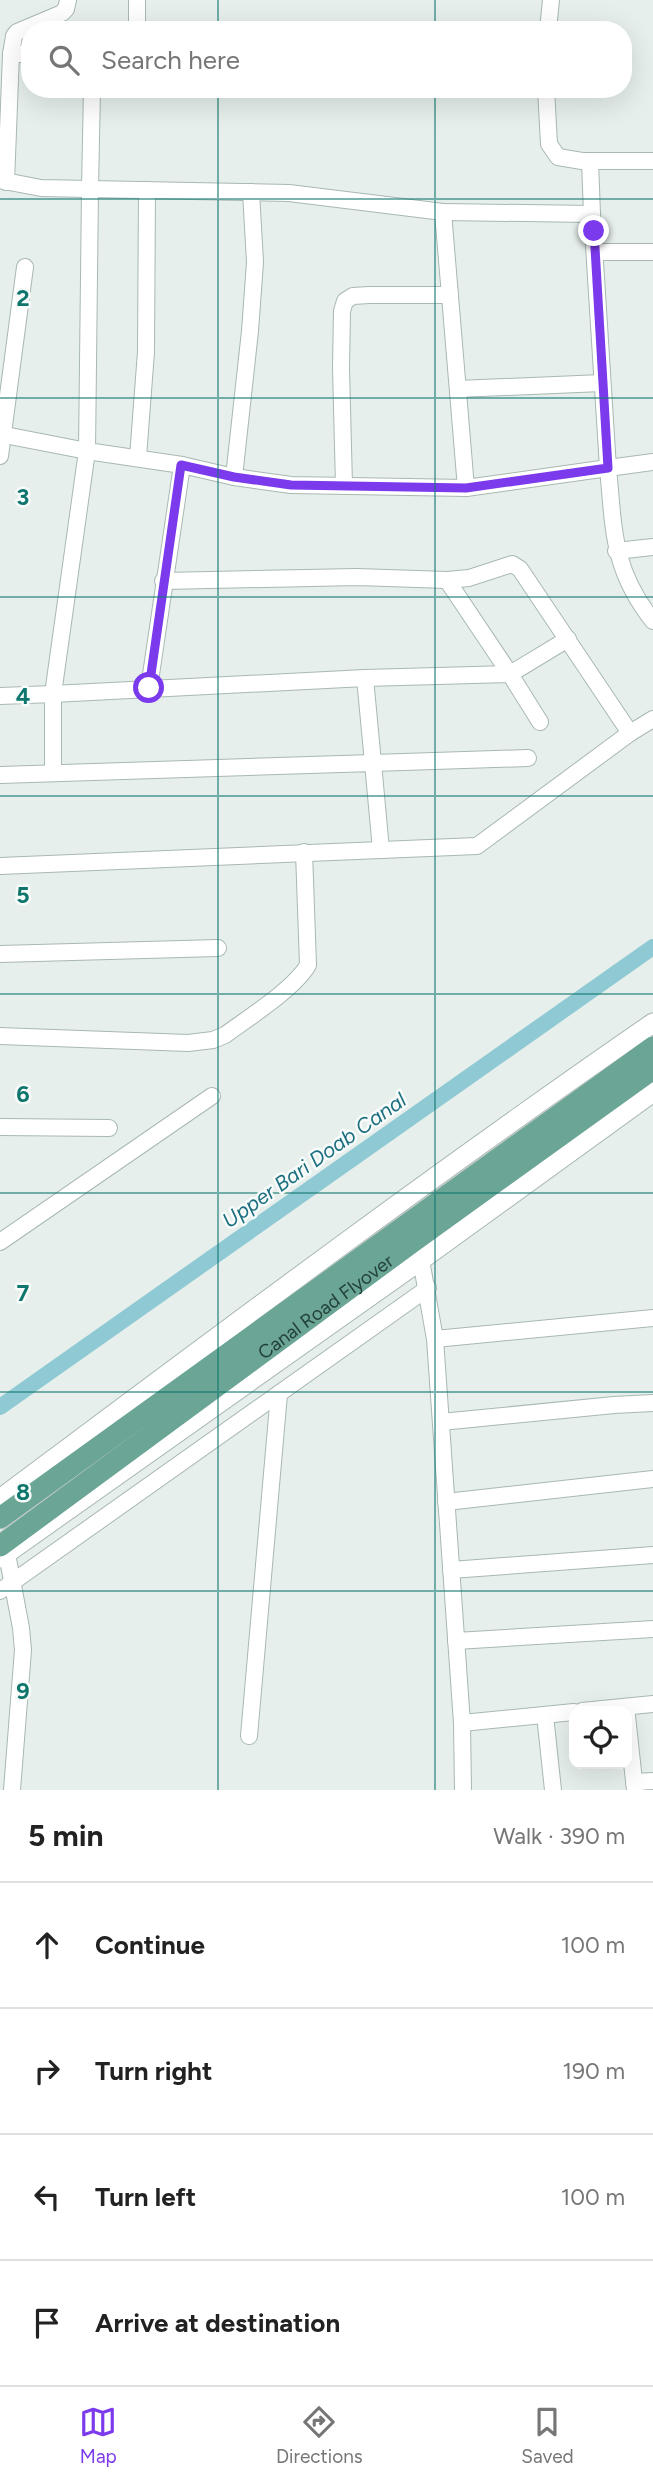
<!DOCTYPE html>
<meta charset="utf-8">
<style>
body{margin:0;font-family:Figtree,sans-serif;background:#f2f2f2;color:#222}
.controls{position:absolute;right:21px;bottom:21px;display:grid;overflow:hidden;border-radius:14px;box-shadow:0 7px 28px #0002}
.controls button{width:63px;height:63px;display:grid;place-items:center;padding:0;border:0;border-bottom:2px solid #e0e0e0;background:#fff;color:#222;font:35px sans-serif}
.stop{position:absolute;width:21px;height:21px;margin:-16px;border:5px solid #7c3aed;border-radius:50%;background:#fff}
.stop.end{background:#7c3aed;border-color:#fff;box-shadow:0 2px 7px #0008}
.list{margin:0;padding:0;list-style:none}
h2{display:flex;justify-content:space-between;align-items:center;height:91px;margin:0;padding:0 28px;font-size:30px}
h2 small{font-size:23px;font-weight:400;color:#767676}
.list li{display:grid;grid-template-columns:46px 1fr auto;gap:21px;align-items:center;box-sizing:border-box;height:126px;padding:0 28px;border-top:2px solid #e0e0e0}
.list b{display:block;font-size:26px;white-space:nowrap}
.list em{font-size:23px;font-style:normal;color:#767676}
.icon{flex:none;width:38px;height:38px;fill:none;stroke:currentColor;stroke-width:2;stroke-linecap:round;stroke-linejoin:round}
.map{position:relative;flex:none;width:653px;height:1790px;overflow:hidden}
.search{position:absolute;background:#fff;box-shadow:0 7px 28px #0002;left:21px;right:21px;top:21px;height:77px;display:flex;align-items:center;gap:18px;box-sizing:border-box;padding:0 24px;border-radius:28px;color:#767676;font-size:26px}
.sheet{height:595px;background:#fff}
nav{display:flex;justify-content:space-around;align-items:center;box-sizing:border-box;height:98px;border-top:2px solid #e0e0e0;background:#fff;font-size:19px;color:#767676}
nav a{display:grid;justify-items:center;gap:4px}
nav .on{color:#7c3aed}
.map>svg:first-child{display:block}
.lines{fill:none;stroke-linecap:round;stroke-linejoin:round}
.canal{stroke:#8ec9d4;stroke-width:16}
.minor-casing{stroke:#a8b8b2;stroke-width:18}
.tertiary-casing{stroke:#a8b8b2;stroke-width:21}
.primary-casing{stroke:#c2cac8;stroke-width:23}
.minor{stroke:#fff;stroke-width:16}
.tertiary{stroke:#fff;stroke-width:19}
.primary{stroke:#6aa596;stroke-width:21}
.route{stroke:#7c3aed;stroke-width:9}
.grid{fill:none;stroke:#0f766e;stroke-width:2;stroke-opacity:0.55}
.labels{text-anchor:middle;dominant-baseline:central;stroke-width:5;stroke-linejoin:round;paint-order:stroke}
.street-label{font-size:19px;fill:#24423a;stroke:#f7fbf9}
.water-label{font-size:21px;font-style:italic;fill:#1c6f80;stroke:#f7fbf9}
.grid-label{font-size:23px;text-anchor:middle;font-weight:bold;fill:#0f766e;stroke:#f7fbf9;stroke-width:5;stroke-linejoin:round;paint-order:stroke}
</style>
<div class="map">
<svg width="653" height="1790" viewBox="0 0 653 1790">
<rect width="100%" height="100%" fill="#e6efeb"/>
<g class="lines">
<polyline class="canal" points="0,1407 653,947"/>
<defs>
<g id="minor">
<polyline points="137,30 137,0"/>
<polyline points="548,30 551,0"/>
<polyline points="11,54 14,36 17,32 62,13 66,9 68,0"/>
<polyline points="92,89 90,189 289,193 443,212 466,488"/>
<polyline points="546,89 549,144 558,157 582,161 653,161"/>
<polyline points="590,161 592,214"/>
<path d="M0 180 41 188 90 189 87 451 182 465 234 477 291 485 466 488 608 468C614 530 612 569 653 621"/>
<polyline points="6,182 11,54 30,54"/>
<polyline points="443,212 592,214 608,468 653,462"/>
<polyline points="596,252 653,252"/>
<polyline points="458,389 602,383"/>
<polyline points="0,434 87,451 53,694 365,678 373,763 528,758"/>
<polyline points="0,456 25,267"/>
<polyline points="138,457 146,352 147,190"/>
<polyline points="234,477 250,331 255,262 251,192"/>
<polyline points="344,486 341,368 342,311 345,301 353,296 369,295 450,295"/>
<polyline points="616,551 653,547"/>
<polyline points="447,580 510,674 568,639"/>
<polyline points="163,581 357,577 447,580 469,578 512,564 520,569 630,733"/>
<polyline points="365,678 510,674 540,722"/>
<polyline points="149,688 182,465"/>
<polyline points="0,696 53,694 53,772"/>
<polyline points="0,775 373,763 381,850 0,866"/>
<polyline points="381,850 477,846 630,733 653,719"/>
<polyline points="0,954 218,948"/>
<path d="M0 1036 188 1043 213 1040 225 1035C248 1018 294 989 308 965L304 852"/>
<polyline points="0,1127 109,1128"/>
<polyline points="0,1242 212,1096"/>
<polyline points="421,1260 435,1339 462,1723 463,1790"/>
<polyline points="435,1339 653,1318"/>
<polyline points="441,1422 614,1405 653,1403"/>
<polyline points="446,1502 653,1479"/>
<polyline points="7,1554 21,1628 23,1650 12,1790"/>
<polyline points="451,1570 653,1555"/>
<polyline points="0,1591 428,1288"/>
<polyline points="456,1641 653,1629"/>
<polyline points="626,1707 635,1790"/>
<polyline points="582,1711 653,1704"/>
<polyline points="545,1715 553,1790"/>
<polyline points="462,1723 574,1712"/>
<polyline points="249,1736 279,1394"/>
<polyline points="634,1782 653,1781"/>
</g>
<g id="tertiary">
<path d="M0 1499C216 1338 431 1176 653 1023"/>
<polyline points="0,1558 421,1260 653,1092"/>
</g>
<g id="primary">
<polyline points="0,1518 653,1047"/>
<path id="s1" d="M0 1546 414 1241 653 1069"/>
</g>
</defs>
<use href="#minor" class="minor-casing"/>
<use href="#tertiary" class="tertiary-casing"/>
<use href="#primary" class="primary-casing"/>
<use href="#minor" class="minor"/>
<use href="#tertiary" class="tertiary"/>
<use href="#primary" class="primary"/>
</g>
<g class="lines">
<polyline class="route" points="149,688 181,465 234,477 291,485 466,488 608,468 594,231"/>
</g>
<path class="grid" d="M218 0V30M435 0V30M218 89V1790M435 89V1790M0 199H653M0 398H653M0 597H653M0 796H653M0 994H653M0 1193H653M0 1392H653M0 1591H653"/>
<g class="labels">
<g class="street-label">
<text stroke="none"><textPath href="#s1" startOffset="404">Canal Road Flyover</textPath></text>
</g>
<g class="water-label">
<text transform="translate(314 1160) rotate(-35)">Upper Bari Doab Canal</text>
</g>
</g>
<g class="grid-label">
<text x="23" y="306">2</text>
<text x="23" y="505">3</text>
<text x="23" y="704">4</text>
<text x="23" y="903">5</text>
<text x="23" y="1102">6</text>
<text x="23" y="1301">7</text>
<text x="23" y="1500">8</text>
<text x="23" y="1699">9</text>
</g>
</svg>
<div class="controls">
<button><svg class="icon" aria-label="locate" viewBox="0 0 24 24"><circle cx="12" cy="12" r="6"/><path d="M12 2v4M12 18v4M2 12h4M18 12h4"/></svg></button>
</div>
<div class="stop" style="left:149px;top:688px"></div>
<div class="stop end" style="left:594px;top:231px"></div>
<div class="search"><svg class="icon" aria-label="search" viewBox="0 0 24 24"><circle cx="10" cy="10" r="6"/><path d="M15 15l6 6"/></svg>Search here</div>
</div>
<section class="sheet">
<h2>5 min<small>Walk · 390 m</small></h2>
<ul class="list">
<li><svg class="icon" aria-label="ahead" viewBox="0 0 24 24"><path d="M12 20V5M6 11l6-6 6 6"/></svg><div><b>Continue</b></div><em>100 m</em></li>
<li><svg class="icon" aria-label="right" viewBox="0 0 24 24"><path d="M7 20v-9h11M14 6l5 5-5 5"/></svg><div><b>Turn right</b></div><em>190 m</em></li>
<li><svg class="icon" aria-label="left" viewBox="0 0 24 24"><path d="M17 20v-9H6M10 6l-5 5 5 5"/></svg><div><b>Turn left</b></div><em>100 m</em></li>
<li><svg class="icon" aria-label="arrive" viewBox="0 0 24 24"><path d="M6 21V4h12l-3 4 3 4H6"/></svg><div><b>Arrive at destination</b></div></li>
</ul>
</section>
<nav>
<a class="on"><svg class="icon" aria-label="map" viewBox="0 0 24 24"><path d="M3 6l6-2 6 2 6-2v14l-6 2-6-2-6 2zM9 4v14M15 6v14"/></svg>Map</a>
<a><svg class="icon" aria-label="directions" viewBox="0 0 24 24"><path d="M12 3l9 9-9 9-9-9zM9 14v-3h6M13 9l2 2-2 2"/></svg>Directions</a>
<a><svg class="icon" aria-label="saved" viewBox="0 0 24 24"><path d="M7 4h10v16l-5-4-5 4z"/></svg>Saved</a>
</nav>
